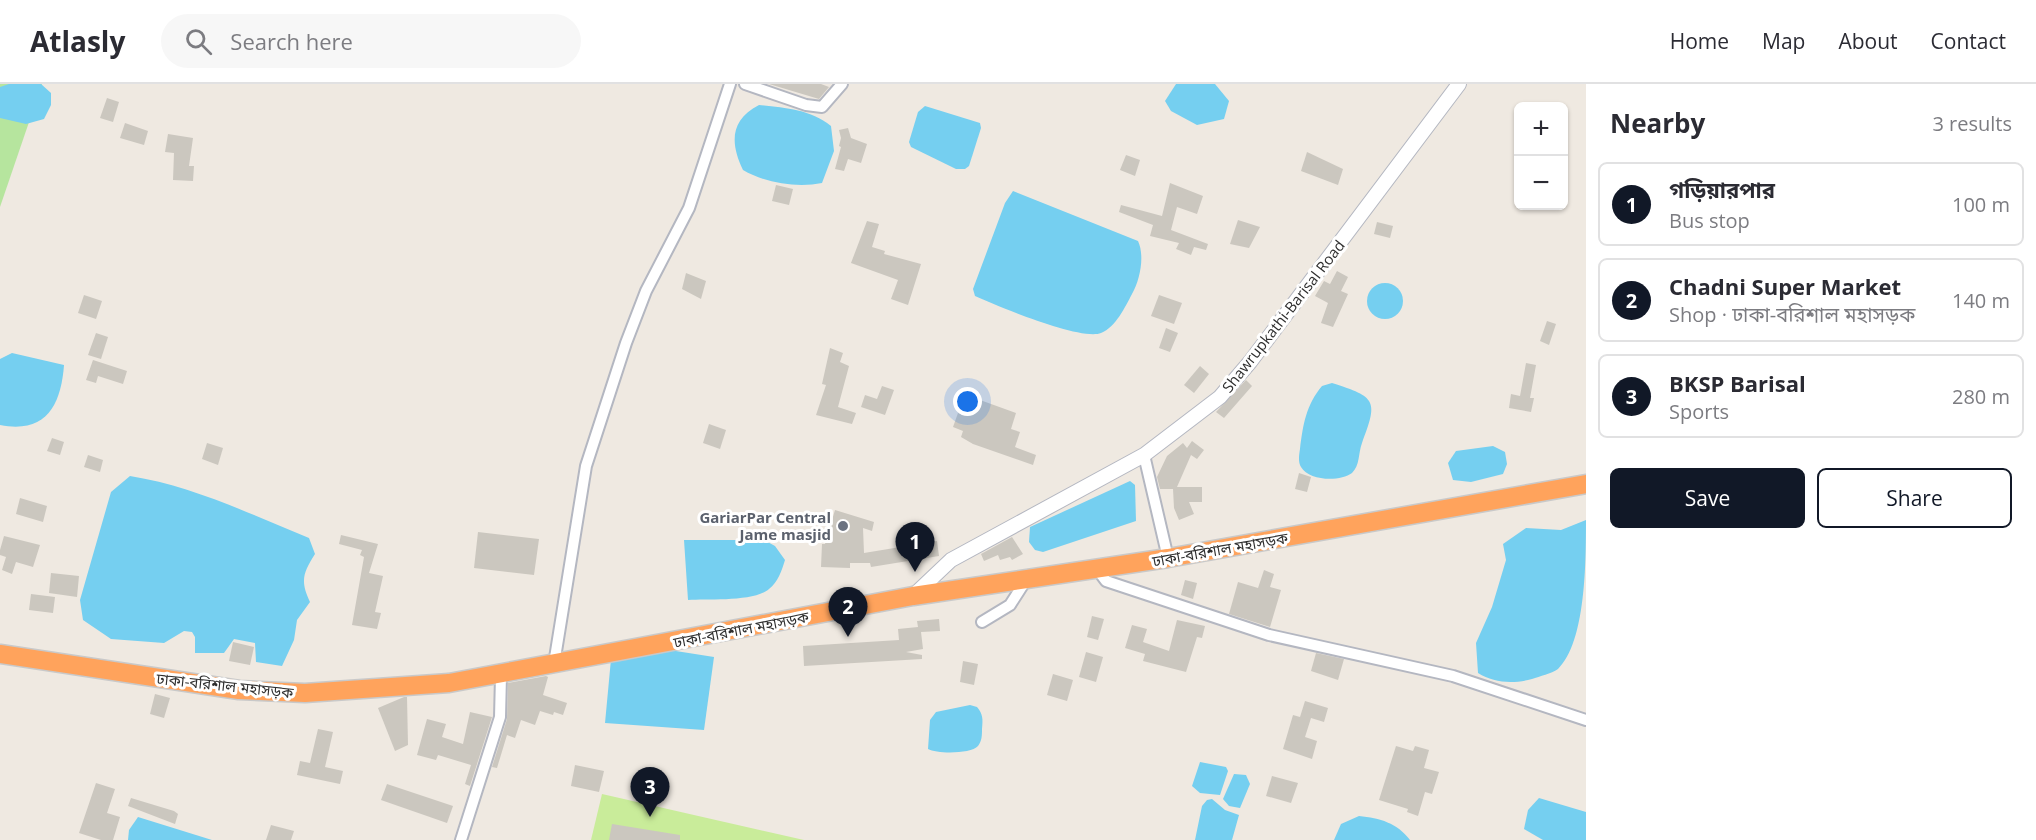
<!DOCTYPE html>
<meta charset="utf-8">
<style>
body{margin:0;font-family:"Open Sans","Noto Sans Bengali",sans-serif;background:#f7f7f7;color:#2b2b33}
.controls{position:absolute;right:18px;top:18px;display:grid;overflow:hidden;border-radius:9px;box-shadow:0 2px 4px #0004}
.controls button{width:54px;height:54px;display:grid;place-items:center;padding:0;border:0;border-bottom:2px solid #e1e1e2;background:#fff;color:#2b2b33;font:30px sans-serif}
.you{position:absolute;left:968px;top:318px;width:21px;height:21px;margin:-15px;border:4px solid #fff;border-radius:50%;background:#1a73e8;box-shadow:0 0 0 9px #1a73e833}
.badge{display:grid;place-items:center;width:39px;height:39px;border-radius:50%;background:#111827;color:#fff;font-size:20px;font-weight:700}
.pin{position:absolute;translate:-50% -50px;filter:drop-shadow(0 2px 3px #0008)}
.pin::after{content:'';position:absolute;top:32px;width:21px;height:18px;background:inherit;clip-path:polygon(0 0,100% 0,50% 100%)}
.list{margin:0;padding:0;list-style:none}
h2{display:flex;justify-content:space-between;align-items:center;height:78px;margin:0;padding:0 24px;font-size:26px}
h2 small{font-size:20px;font-weight:400;color:#7c7c81}
.list li{display:grid;grid-template-columns:39px 1fr auto;gap:18px;align-items:center;box-sizing:border-box;height:84px;margin:0 12px 12px;padding:0 12px;border:2px solid #e1e1e2;border-radius:9px}
.list b{display:block;font-size:22px;white-space:nowrap}
.list p{margin:0;font-size:20px;white-space:nowrap;color:#7c7c81}
.list em{font-size:20px;font-style:normal;color:#7c7c81}
.actions{display:flex;gap:12px;padding:18px 24px}
.actions a{flex:1;padding:14px 0;border:2px solid #111827;border-radius:9px;text-align:center;font-size:21px;color:#111827}
.actions .main{background:#111827;color:#fff}
.icon{flex:none;width:33px;height:33px;fill:none;stroke:currentColor;stroke-width:2;stroke-linecap:round;stroke-linejoin:round}
.map{position:relative;flex:none;width:1586px;height:756px;overflow:hidden}
header{display:flex;align-items:center;gap:36px;box-sizing:border-box;height:84px;padding:0 30px;background:#fff;border-bottom:2px solid #e1e1e2}
header strong{font-size:28px}
nav{display:flex;gap:33px;margin-inline-start:auto;font-size:21px}
.search{width:420px;height:54px;background:#f7f7f7;display:flex;align-items:center;gap:15px;box-sizing:border-box;padding:0 21px;border-radius:33px;color:#7c7c81;font-size:22px}
main{display:flex}
aside{flex:1;background:#fff}
.map>svg:first-child{display:block}
.green{fill:#b6e59e}
.pitch{fill:#c9ec9a}
.water{fill:#75cff0}
.building{fill:#cbc7bf}
.lines{fill:none;stroke-linecap:round;stroke-linejoin:round}
.street-casing{stroke:#b4b7c1;stroke-width:14}
.secondary-casing{stroke:#b4b7c1;stroke-width:16}
.highway-casing{stroke:#c9c9c9;stroke-width:21}
.street{stroke:#fff;stroke-width:10}
.secondary{stroke:#fff;stroke-width:14}
.highway{stroke:#ffa35c;stroke-width:18}
.worship-dot{fill:#6b7280;stroke:#fff;stroke-width:2}
.labels{text-anchor:middle;dominant-baseline:central;stroke-width:6;stroke-linejoin:round;paint-order:stroke}
.street-label{font-size:15px;fill:#2e2e2e;stroke:#fff}
.worship-label{font-size:15px;font-weight:bold;fill:#5b616d;stroke:#fff;text-anchor:end}
</style>
<header>
<strong>Atlasly</strong>
<div class="search"><svg class="icon" aria-label="search" viewBox="0 0 24 24"><circle cx="10" cy="10" r="6"/><path d="M15 15l6 6"/></svg>Search here</div>
<nav><a>Home</a><a>Map</a><a>About</a><a>Contact</a></nav>
</header>
<main>
<div class="map">
<svg width="1586" height="756" viewBox="0 0 1586 756">
<rect width="100%" height="100%" fill="#efe9e1"/>
<polygon class="green" points="0,0 42,0 0,123"/>
<polygon class="pitch" points="602,710 804,756 591,756"/>
<g class="water">
<polygon points="9,0 41,0 51,9 51,21 44,35 26,40 0,34 0,3"/>
<polygon points="1176,0 1215,0 1229,17 1224,35 1197,41 1171,27 1165,17"/>
<path d="M759 21C784 24 810 25 831 42L834 67 822 99C797 104 765 99 743 86 730 59 730 36 759 21Z"/>
<polygon points="925,22 980,39 981,44 969,82 965,85 956,85 911,63 909,58 918,28"/>
<path d="M1013 107 1138 157C1145 172 1140 196 1132 210 1125 223 1116 243 1101 249 1081 257 997 222 975 212L973 205 1005 119Z"/>
<circle cx="1385" cy="217" r="18"/>
<path d="M12 269 64 281C61 321 46 350 0 341V275Z"/>
<path d="M1332 299C1377 313 1378 317 1362 359 1358 370 1360 381 1352 389 1340 398 1309 397 1301 383 1298 378 1299 371 1300 365 1303 341 1306 321 1322 302Z"/>
<polygon points="1493,362 1505,368 1507,380 1503,390 1471,398 1453,396 1448,379 1456,367"/>
<path d="M130 392C193 402 250 430 309 454L315 470C303 489 300 497 310 518L297 536 294 556 282 582 256 578 255 559 234 555 224 569H195V553L192 548 184 547 164 559 111 555 83 536 80 516 111 408Z"/>
<polygon points="1130,397 1135,401 1136,437 1043,468 1035,466 1029,458 1030,443"/>
<path d="M1586 436C1586 477 1586 558 1558 585 1551 590 1540 592 1532 595 1513 600 1494 599 1478 589L1476 559 1492 523 1506 476 1503 460 1526 444 1561 446Z"/>
<path d="M684 456H764L775 462 785 476C782 486 778 498 769 505 755 518 708 515 688 516Z"/>
<polygon points="644,562 714,573 704,646 605,639 611,575"/>
<path d="M970 621 977 623C983 630 983 635 982 645 982 651 982 657 978 662 971 670 937 670 928 665L930 636 936 628Z"/>
<polygon points="1200,678 1226,683 1228,687 1220,711 1200,709 1192,702"/>
<polygon points="1234,690 1246,691 1250,700 1240,724 1229,722 1223,715"/>
<polygon points="1539,714 1586,728 1586,756 1543,756 1524,745 1528,726"/>
<polygon points="1212,715 1225,726 1239,731 1232,756 1195,756 1202,722 1207,716"/>
<path d="M1359 732C1380 734 1397 739 1410 756H1334L1341 740Z"/>
<polygon points="138,733 212,756 128,756 129,746"/>
</g>
<g class="building">
<polygon points="769,0 821,0 829,3 819,15"/>
<polygon points="107,14 119,18 113,38 100,34"/>
<polygon points="125,39 148,47 144,61 120,54"/>
<polygon points="848,44 851,54 867,60 861,79 848,75 844,87 835,85 841,63 839,62 841,54 839,46"/>
<polygon points="168,50 193,54 189,82 194,82 193,97 173,96 174,69 165,68"/>
<polygon points="1307,68 1343,85 1338,101 1301,87"/>
<polygon points="1126,71 1140,76 1135,92 1120,86"/>
<polygon points="1170,99 1203,112 1197,130 1177,123 1171,146 1208,160 1206,166 1194,163 1191,171 1176,165 1179,159 1150,152 1153,141 1119,128 1121,121 1162,132"/>
<polygon points="776,101 793,105 789,121 772,117"/>
<polygon points="1238,136 1260,143 1249,164 1230,160"/>
<polygon points="867,137 879,140 872,163 885,167 884,170 921,180 908,221 891,215 898,196 851,179"/>
<polygon points="1377,138 1393,142 1390,154 1374,150"/>
<polygon points="1337,187 1348,193 1341,207 1348,210 1333,243 1321,239 1328,219 1315,212 1324,197 1330,200"/>
<polygon points="686,189 706,197 701,215 682,205"/>
<polygon points="84,211 102,217 96,235 78,229"/>
<polygon points="1159,211 1182,219 1174,240 1151,232"/>
<polygon points="1547,237 1556,240 1549,261 1540,257"/>
<polygon points="1166,244 1178,249 1170,268 1159,264"/>
<polygon points="96,249 108,253 101,275 88,271"/>
<polygon points="830,264 843,269 840,278 849,282 838,323 856,329 852,340 816,331 826,301 822,300"/>
<polygon points="93,276 127,287 123,300 98,292 96,299 86,296"/>
<polygon points="1526,279 1536,281 1530,314 1534,314 1531,328 1509,324 1511,310 1520,312"/>
<polygon points="1200,282 1209,290 1194,309 1184,301"/>
<polygon points="1246,296 1252,302 1224,334 1216,328"/>
<polygon points="882,302 894,306 885,331 861,323 865,311 877,315"/>
<polygon points="980,316 1016,329 1011,345 1020,348 1015,363 1036,371 1033,381 973,360 961,353 963,347 953,343 958,329 963,331 969,317 978,320"/>
<polygon points="709,340 726,346 720,365 703,359"/>
<polygon points="52,354 64,358 60,371 47,367"/>
<polygon points="1192,357 1204,366 1197,375 1191,371 1177,403 1202,403 1202,418 1189,418 1194,430 1179,436 1174,424 1173,405 1160,405 1157,393 1167,372 1183,359 1187,364"/>
<polygon points="207,359 223,364 218,381 202,375"/>
<polygon points="88,371 103,376 100,388 84,383"/>
<polygon points="1299,389 1311,393 1307,408 1295,405"/>
<polygon points="20,414 47,422 43,438 16,430"/>
<polygon points="835,426 874,438 872,447 863,444 864,469 937,457 939,472 871,483 870,479 850,479 850,484 821,483 822,460 825,460"/>
<polygon points="478,448 539,455 534,491 474,484"/>
<polygon points="341,451 378,460 369,489 383,492 375,528 381,529 377,545 352,541 364,473 360,471 362,466 339,460"/>
<polygon points="4,452 40,461 33,483 16,478 12,490 2,486 6,473 0,471 0,466"/>
<polygon points="1012,453 1023,470 1012,476 1010,473 1000,476 998,471 984,477 981,470"/>
<polygon points="1264,486 1274,490 1270,503 1281,506 1270,543 1229,530 1238,498 1258,504"/>
<polygon points="51,489 79,492 77,513 49,509"/>
<polygon points="1185,496 1197,499 1193,515 1181,511"/>
<polygon points="31,510 55,513 53,529 29,526"/>
<polygon points="1092,532 1104,535 1098,556 1087,553"/>
<polygon points="939,535 940,547 921,548 923,565 906,568 922,571 922,575 804,582 803,562 899,556 898,545 918,543 917,537"/>
<polygon points="1177,536 1205,542 1202,554 1197,553 1186,588 1143,577 1145,570 1125,564 1132,541 1147,545 1143,558 1169,567"/>
<polygon points="233,558 254,563 250,581 229,577"/>
<polygon points="1086,568 1103,573 1096,598 1079,593"/>
<polygon points="1316,569 1344,575 1338,596 1311,587"/>
<polygon points="963,577 978,580 974,601 960,598"/>
<polygon points="1053,590 1073,596 1067,617 1047,611"/>
<polygon points="546,592 548,593 543,611 567,619 563,631 554,628 553,631 540,627 535,641 521,636 515,654 507,651 497,684 492,683 507,635 508,599"/>
<polygon points="155,610 170,614 164,634 150,630"/>
<polygon points="404,613 407,613 408,661 395,667 378,624"/>
<polygon points="1305,617 1328,624 1324,638 1311,634 1305,653 1317,657 1312,675 1283,665 1293,631 1300,633"/>
<polygon points="470,628 492,633 470,702 465,700 471,681 438,671 436,676 417,671 427,635 446,640 442,653 463,660"/>
<polygon points="318,645 333,648 325,683 343,687 340,700 297,691 300,677 310,679"/>
<polygon points="1396,662 1413,667 1415,662 1429,666 1424,684 1439,688 1432,710 1425,708 1418,732 1407,728 1408,725 1379,716"/>
<polygon points="575,681 604,687 599,708 571,702"/>
<polygon points="1272,692 1298,699 1291,719 1266,712"/>
<polygon points="96,699 115,705 107,729 120,733 113,756 101,756 79,749"/>
<polygon points="387,700 453,722 447,739 381,716"/>
<polygon points="131,714 174,727 178,730 175,740 128,722"/>
<polygon points="612,740 680,751 680,756 609,756"/>
<polygon points="271,741 294,747 291,756 266,756"/>
</g>
<g class="lines">
<defs>
<g id="street">
<polyline points="745,0 806,21 822,23 842,0"/>
<polyline points="1144,371 1168,474"/>
<polyline points="1097,485 1106,497 1269,551 1453,592 1586,636"/>
<polyline points="982,538 1010,521 1026,496"/>
<polyline points="554,580 586,382 626,259 646,207 689,124 730,0"/>
<polyline points="461,756 500,633 501,592"/>
</g>
<polyline id="secondary" points="913,512 951,476 1144,371 1220,313 1250,278 1459,0"/>
<polyline id="highway" points="0,570 239,606 305,609 449,599 913,512 1168,474 1586,400"/>
</defs>
<use href="#street" class="street-casing"/>
<use href="#secondary" class="secondary-casing"/>
<use href="#highway" class="highway-casing"/>
<use href="#street" class="street"/>
<use href="#secondary" class="secondary"/>
<use href="#highway" class="highway"/>
</g>
<circle class="worship-dot" cx="843" cy="442" r="6"/>
<g class="labels">
<g class="street-label">
<text transform="translate(1283 232) rotate(-52)">Shawrupkathi-Barisal Road</text>
<text transform="translate(1220 465) rotate(-10)">ঢাকা-বরিশাল মহাসড়ক</text>
<text transform="translate(741 545) rotate(-11)">ঢাকা-বরিশাল মহাসড়ক</text>
<text transform="translate(225 601) rotate(6)">ঢাকা-বরিশাল মহাসড়ক</text>
</g>
<g class="worship-label">
<text x="831" y="433">GariarPar Central<tspan x="831" dy="17">Jame masjid</tspan></text>
</g>
</g>
</svg>
<div class="controls">
<button>+</button>
<button>−</button>
</div>
<div class="you"></div>
<div class="pin badge" style="left:915px;top:488px">1</div>
<div class="pin badge" style="left:848px;top:553px">2</div>
<div class="pin badge" style="left:650px;top:733px">3</div>
</div>
<aside>
<h2>Nearby<small>3 results</small></h2>
<ul class="list">
<li><span class="badge">1</span><div><b>গড়িয়ারপার</b><p>Bus stop</p></div><em>100 m</em></li>
<li><span class="badge">2</span><div><b>Chadni Super Market</b><p>Shop · ঢাকা-বরিশাল মহাসড়ক</p></div><em>140 m</em></li>
<li><span class="badge">3</span><div><b>BKSP Barisal</b><p>Sports</p></div><em>280 m</em></li>
</ul>
<div class="actions"><a class="main">Save</a><a>Share</a></div>
</aside>
</main>
